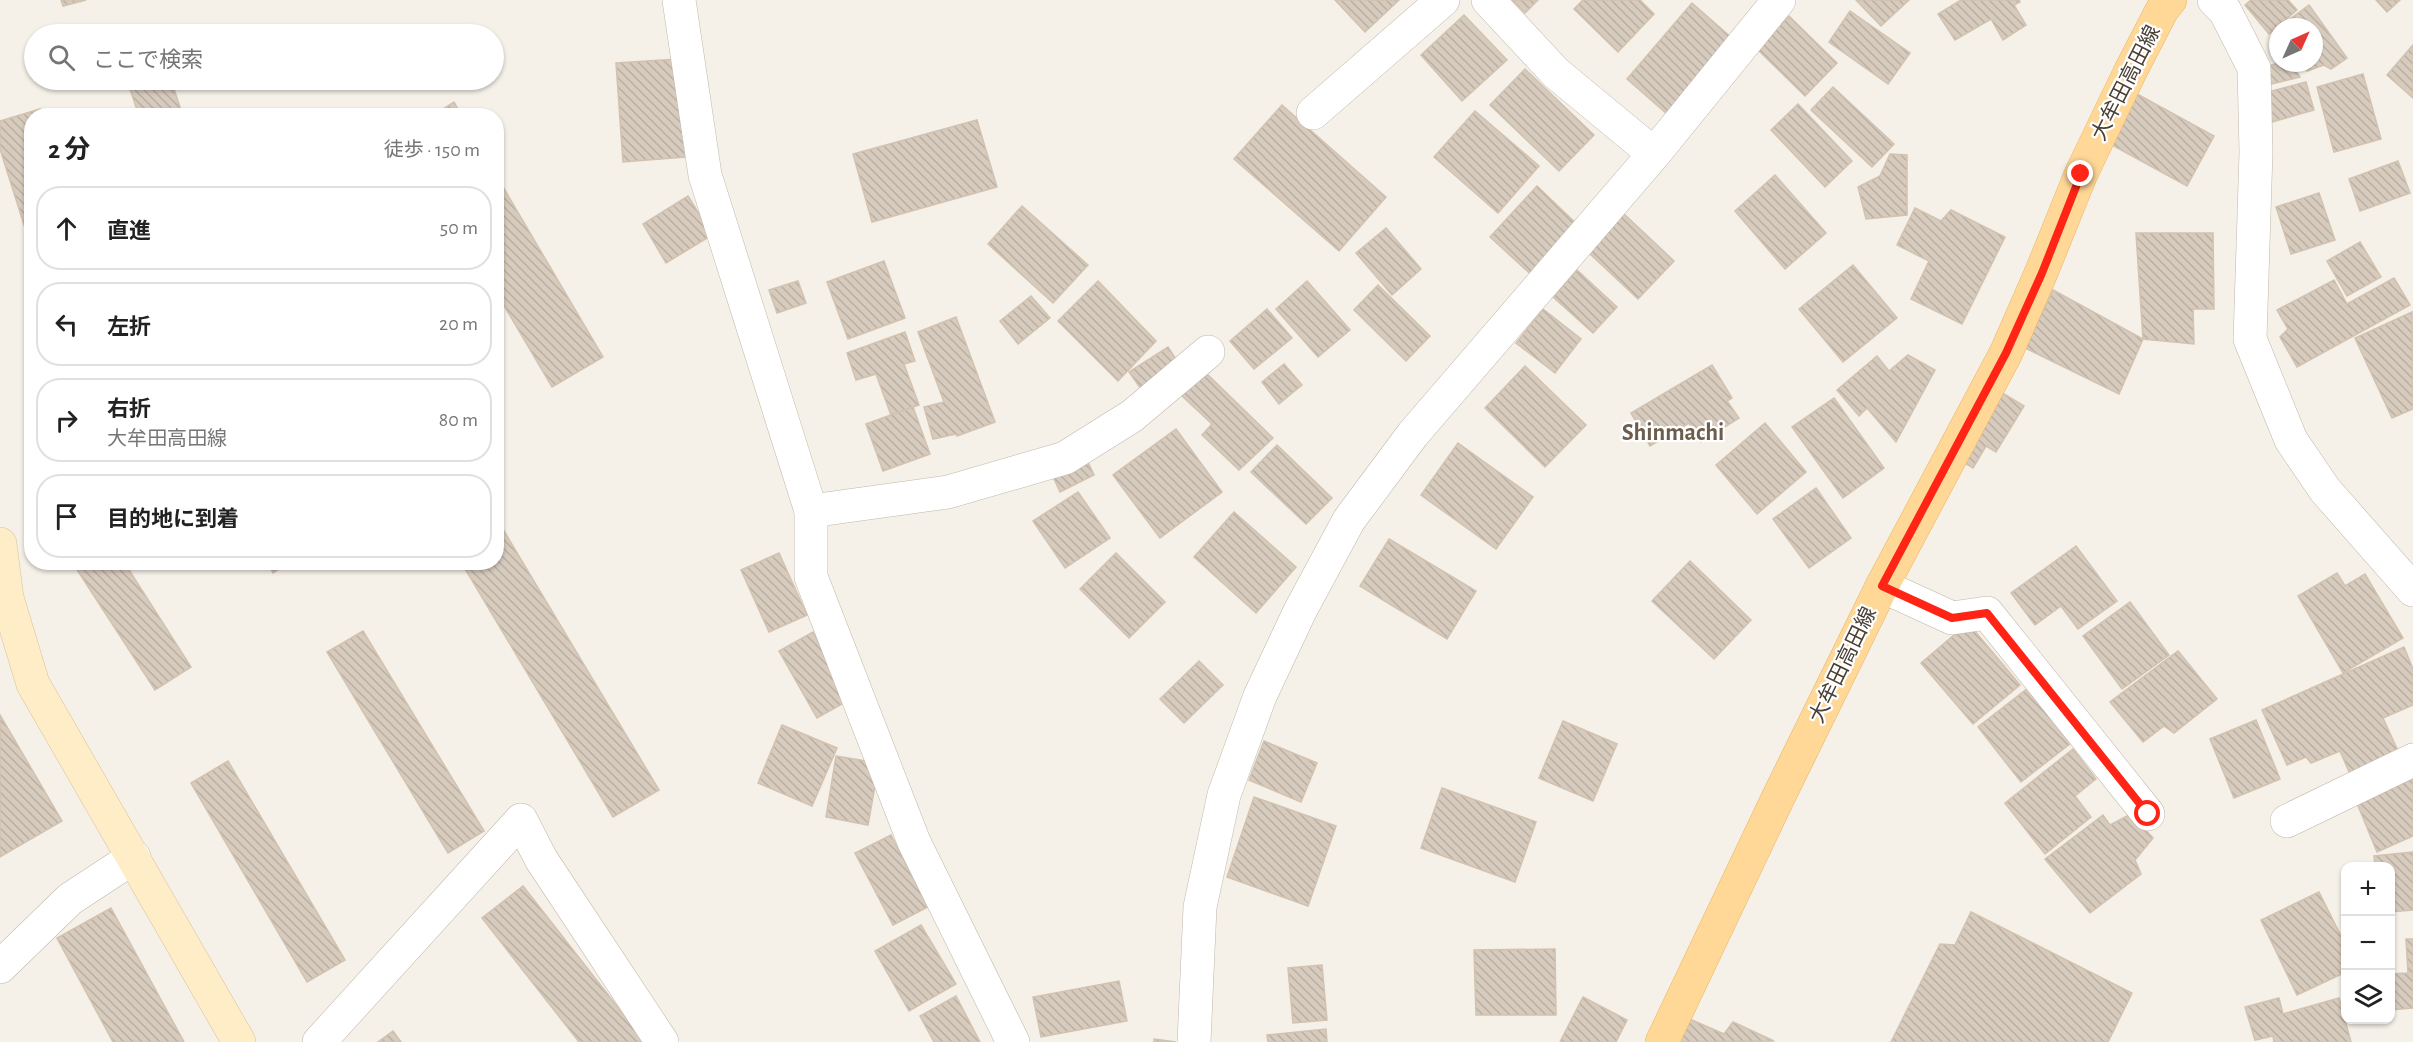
<!DOCTYPE html>
<html lang="ja">
<meta charset="utf-8">
<style>
body{margin:0;font-family:"Alegreya Sans","Noto Sans JP",sans-serif;background:#f6f6f6;color:#222}
.controls{position:absolute;right:18px;bottom:18px;display:grid;overflow:hidden;border-radius:12px;box-shadow:0 2px 4px #0004}
.controls button{width:54px;height:54px;display:grid;place-items:center;padding:0;border:0;border-bottom:2px solid #e0e0e0;background:#fff;color:#222;font:30px sans-serif}
.compass{position:absolute;left:2269px;top:18px;width:54px;height:54px;border-radius:50%;background:#fff;box-shadow:0 2px 4px #0004;rotate:45deg}
.stop{position:absolute;width:18px;height:18px;margin:-14px;border:4px solid #ff2415;border-radius:50%;background:#fff}
.stop.end{background:#ff2415;border-color:#fff;box-shadow:0 2px 6px #0008}
.list{margin:0;padding:0;list-style:none}
h2{display:flex;justify-content:space-between;align-items:center;height:78px;margin:0;padding:0 24px;font-size:26px}
h2 small{font-size:20px;font-weight:400;color:#767676}
.list li{display:grid;grid-template-columns:39px 1fr auto;gap:18px;align-items:center;box-sizing:border-box;height:84px;margin:0 12px 12px;padding:0 12px;border:2px solid #e0e0e0;border-radius:24px}
.list b{display:block;font-size:22px;white-space:nowrap}
.list p{margin:0;font-size:20px;white-space:nowrap;color:#767676}
.list em{font-size:20px;font-style:normal;color:#767676}
.icon{flex:none;width:33px;height:33px;fill:none;stroke:currentColor;stroke-width:2;stroke-linecap:round;stroke-linejoin:round}
.map{position:relative;flex:none;width:2413px;height:1042px;overflow:hidden}
.search{position:absolute;background:#fff;box-shadow:0 2px 4px #0004;left:24px;top:24px;width:480px;height:66px;display:flex;align-items:center;gap:15px;box-sizing:border-box;padding:0 21px;border-radius:33px;color:#767676;font-size:22px}
.panel{position:absolute;background:#fff;box-shadow:0 2px 4px #0004;left:24px;top:108px;width:480px;height:462px;border-radius:24px}
.map>svg:first-child{display:block}
.building{fill:url(#building-back-hatch);stroke:#d2c2b0;stroke-width:1.5}
.lines{fill:none;stroke-linecap:round;stroke-linejoin:round}
.street-casing{stroke:#c1b7aa;stroke-width:34}
.secondary-casing{stroke:#dac398;stroke-width:34}
.primary-casing{stroke:#e9b562;stroke-width:34}
.street{stroke:#fff;stroke-width:33}
.secondary{stroke:#ffedc8;stroke-width:33}
.primary{stroke:#ffd897;stroke-width:33}
.route{stroke:#ff2415;stroke-width:8}
.labels{text-anchor:middle;dominant-baseline:central;stroke-width:4.5;stroke-linejoin:round;paint-order:stroke}
.street-label{font-size:21px;fill:#494036;stroke:#fff}
.quarter-label{font-size:24px;font-weight:bold;fill:#6c5d4d;stroke:#fff}
</style>
<div class="map">
<svg width="2413" height="1042" viewBox="0 0 2413 1042">
<defs>
<pattern id="building-back-hatch" width="6" height="6" patternUnits="userSpaceOnUse" patternTransform="scale(1.5)"><rect width="6" height="6" fill="#d7cbbd"/><path d="M-1 5l2 2M0 0l6 6M5-1l2 2" fill="none" stroke="#baafa3"/></pattern>
</defs>
<rect width="100%" height="100%" fill="#f5f0e8"/>
<g class="building">
<polygon points="61,0 86,0 63,6"/>
<polygon points="1335,0 1399,0 1365,32"/>
<polygon points="1512,0 1538,0 1525,13"/>
<polygon points="1583,0 1640,0 1654,14 1618,52 1574,9"/>
<polygon points="1856,0 1909,0 1881,26"/>
<polygon points="1961,0 2019,0 2020,2 2014,5 2026,25 2003,40 1991,19 1955,40 1938,14"/>
<polygon points="2251,0 2288,0 2297,10 2269,34 2245,5"/>
<polygon points="2376,0 2400,0 2387,12"/>
<polygon points="1692,3 1733,39 1667,114 1627,79"/>
<polygon points="2309,5 2347,58 2331,69 2324,65 2307,71 2300,63 2314,63 2314,27 2292,27 2290,19"/>
<polygon points="1850,11 1910,53 1888,84 1829,42"/>
<polygon points="1464,15 1507,60 1462,101 1421,55"/>
<polygon points="1789,16 1837,63 1805,96 1757,49"/>
<polygon points="2413,45 2413,98 2387,75"/>
<polygon points="678,59 685,157 623,162 616,63"/>
<polygon points="2280,63 2291,63 2300,77 2271,84 2266,66"/>
<polygon points="1525,69 1594,135 1559,171 1490,105"/>
<polygon points="2363,74 2381,139 2334,152 2317,87"/>
<polygon points="127,80 171,80 183,116 139,116"/>
<polygon points="2306,82 2314,110 2272,122 2264,93"/>
<polygon points="1833,87 1894,144 1872,167 1811,110"/>
<polygon points="2137,94 2214,136 2187,186 2110,144"/>
<polygon points="454,102 462,116 432,116"/>
<polygon points="1798,104 1852,161 1825,187 1771,130"/>
<polygon points="1282,105 1386,197 1339,251 1234,159"/>
<polygon points="40,109 42,116 32,116 32,250 0,149 0,121"/>
<polygon points="1475,111 1539,166 1498,213 1434,157"/>
<polygon points="977,120 997,187 872,222 853,154"/>
<polygon points="1890,154 1907,155 1907,215 1866,219 1858,187 1880,176"/>
<polygon points="2398,161 2410,193 2360,211 2349,179"/>
<polygon points="496,175 603,357 552,387 496,292"/>
<polygon points="1775,175 1826,233 1785,269 1735,211"/>
<polygon points="1537,186 1582,229 1536,279 1490,237"/>
<polygon points="2319,193 2335,240 2291,254 2276,207"/>
<polygon points="688,196 712,235 666,263 643,224"/>
<polygon points="1022,206 1088,265 1053,303 988,244"/>
<polygon points="1915,208 1941,221 1951,210 2005,237 1962,324 1911,299 1929,261 1897,245"/>
<polygon points="1623,213 1674,261 1638,299 1587,251"/>
<polygon points="1386,228 1421,269 1392,295 1356,253"/>
<polygon points="2136,233 2213,233 2214,309 2193,309 2194,344 2143,339"/>
<polygon points="2360,242 2381,277 2347,296 2327,261"/>
<polygon points="884,261 905,318 848,339 827,282"/>
<polygon points="1853,265 1897,318 1843,362 1799,309"/>
<polygon points="1577,270 1617,307 1593,333 1553,297"/>
<polygon points="2394,278 2410,305 2297,367 2280,337 2288,329 2277,310 2334,280 2347,304"/>
<polygon points="798,281 806,303 777,313 769,290"/>
<polygon points="1098,281 1156,341 1118,381 1058,321"/>
<polygon points="1307,281 1350,330 1318,357 1276,309"/>
<polygon points="1378,285 1430,336 1406,361 1354,310"/>
<polygon points="2053,290 2143,339 2119,394 2025,348"/>
<polygon points="1031,296 1050,318 1018,344 1000,321"/>
<polygon points="1267,309 1292,338 1254,369 1230,341"/>
<polygon points="1543,309 1581,339 1555,373 1516,343"/>
<polygon points="2412,312 2413,409 2392,418 2355,338"/>
<polygon points="956,317 995,422 957,436 956,434 933,439 924,407 944,402 918,332"/>
<polygon points="905,332 915,361 904,364 919,405 891,415 876,374 856,380 847,353"/>
<polygon points="1168,347 1179,364 1141,389 1129,372"/>
<polygon points="1908,355 1935,370 1896,442 1867,408 1859,416 1837,390 1877,356 1889,371"/>
<polygon points="1284,364 1302,385 1279,404 1262,382"/>
<polygon points="1712,365 1732,398 1727,401 1739,418 1701,442 1689,423 1650,446 1631,413"/>
<polygon points="1525,366 1586,425 1545,467 1485,408"/>
<polygon points="1204,371 1273,438 1239,470 1202,435 1212,424 1181,395"/>
<polygon points="1986,383 2024,406 1996,452 1986,446 1973,468 1945,451"/>
<polygon points="1834,398 1884,468 1843,498 1792,427"/>
<polygon points="913,407 930,454 883,471 866,424"/>
<polygon points="1765,423 1806,472 1757,514 1716,465"/>
<polygon points="1176,429 1222,492 1160,538 1113,475"/>
<polygon points="1458,443 1533,497 1496,549 1421,495"/>
<polygon points="1277,445 1332,498 1306,524 1251,472"/>
<polygon points="1085,456 1094,475 1060,492 1051,472"/>
<polygon points="1816,488 1851,538 1809,568 1773,519"/>
<polygon points="1078,492 1110,538 1065,568 1033,521"/>
<polygon points="1234,512 1296,567 1256,613 1194,557"/>
<polygon points="501,526 659,790 613,817 461,562 496,562 496,529"/>
<polygon points="1389,539 1476,591 1447,639 1360,586"/>
<polygon points="2076,546 2117,601 2078,629 2061,606 2035,625 2011,593"/>
<polygon points="779,553 807,615 769,632 741,570"/>
<polygon points="1116,553 1165,602 1129,638 1080,589"/>
<polygon points="1690,561 1751,620 1714,659 1652,601"/>
<polygon points="72,562 124,562 191,667 155,690"/>
<polygon points="267,562 290,562 273,573"/>
<polygon points="2337,573 2345,586 2365,574 2403,638 2343,673 2298,596"/>
<polygon points="2130,602 2169,655 2122,689 2083,636"/>
<polygon points="1968,623 2020,685 1973,724 1921,663"/>
<polygon points="363,631 484,831 448,853 327,652"/>
<polygon points="813,632 851,699 817,718 779,651"/>
<polygon points="2404,647 2413,669 2413,705 2383,718 2399,753 2350,774 2340,751 2311,763 2306,757 2287,765 2262,710"/>
<polygon points="2178,651 2217,699 2174,733 2164,726 2143,742 2110,702"/>
<polygon points="1199,661 1223,685 1184,723 1160,699"/>
<polygon points="2028,688 2071,743 2021,782 1978,727"/>
<polygon points="0,715 62,821 0,857"/>
<polygon points="2256,720 2280,779 2234,798 2210,739"/>
<polygon points="1563,721 1617,744 1593,801 1539,778"/>
<polygon points="782,725 837,748 812,806 758,783"/>
<polygon points="1264,741 1317,763 1301,802 1249,780"/>
<polygon points="2073,749 2096,779 2075,796 2091,817 2045,854 2005,803"/>
<polygon points="836,756 879,763 868,825 826,817"/>
<polygon points="228,761 345,960 307,982 191,783"/>
<polygon points="2413,777 2413,836 2377,852 2356,801"/>
<polygon points="1442,788 1536,822 1515,882 1421,848"/>
<polygon points="1254,797 1336,826 1308,906 1227,877"/>
<polygon points="2131,814 2153,838 2135,860 2141,874 2090,913 2045,859 2103,815 2110,825"/>
<polygon points="891,835 928,907 893,925 855,853"/>
<polygon points="2413,852 2413,910 2390,912 2390,866 2375,866 2374,856"/>
<polygon points="523,886 645,1042 579,1042 482,918"/>
<polygon points="2319,892 2346,946 2346,972 2297,995 2261,920"/>
<polygon points="111,908 184,1042 113,1042 57,938"/>
<polygon points="1971,912 2132,993 2108,1042 1891,1042 1940,944 1955,945"/>
<polygon points="921,925 956,984 909,1011 875,951"/>
<polygon points="2406,939 2413,939 2413,1008 2390,1010 2390,974 2408,973"/>
<polygon points="1555,949 1556,1015 1476,1015 1474,950"/>
<polygon points="1322,965 1327,1020 1293,1023 1288,968"/>
<polygon points="1119,981 1127,1021 1041,1037 1033,997"/>
<polygon points="956,996 980,1042 934,1042 920,1016"/>
<polygon points="1583,997 1627,1020 1616,1042 1560,1042"/>
<polygon points="2279,998 2283,1014 2339,998 2351,1042 2274,1042 2273,1036 2255,1040 2245,1007"/>
<polygon points="1685,1017 1724,1034 1733,1022 1774,1041 1675,1042"/>
<polygon points="1326,1029 1327,1042 1268,1042 1267,1035"/>
<polygon points="393,1031 401,1042 378,1042"/>
<polygon points="1154,1039 1176,1042 1154,1042"/>
</g>
<g class="lines">
<defs>
<g id="street">
<polyline points="679,0 705,175 811,511 811,577 914,842 1013,1042"/>
<polyline points="1488,0 1556,73 1654,154"/>
<polyline points="2214,0 2225,11 2254,68 2256,152 2250,339 2291,440 2325,490 2413,590"/>
<polyline points="1313,113 1443,0"/>
<polyline points="811,511 948,492 1065,458 1132,416 1208,352"/>
<polyline points="1882,586 1952,618 1987,613 2148,814"/>
<polyline points="2287,821 2413,760"/>
<polyline points="0,967 70,899 134,857"/>
<polyline points="319,1042 521,820 541,859 662,1042"/>
<polyline points="1194,1042 1200,907 1224,795 1260,696 1300,611 1349,520 1413,434 1654,154 1779,0"/>
</g>
<polyline id="secondary" points="0,544 7,598 33,684 239,1042"/>
<polyline id="primary" points="1662,1042 1777,800 1882,586 2006,353 2041,273 2081,174 2130,72 2162,10 2170,0"/>
</defs>
<use href="#street" class="street-casing"/>
<use href="#secondary" class="secondary-casing"/>
<use href="#primary" class="primary-casing"/>
<use href="#street" class="street"/>
<use href="#secondary" class="secondary"/>
<use href="#primary" class="primary"/>
</g>
<g class="lines">
<polyline class="route" points="2081,174 2042,273 2006,353 1882,586 1952,618 1987,613 2148,814"/>
</g>
<g class="labels">
<g class="street-label">
<text transform="translate(2126 83) rotate(-63)">大牟田高田線</text>
<text transform="translate(1843 665) rotate(-64)">大牟田高田線</text>
</g>
<g class="quarter-label">
<text x="1673" y="433">Shinmachi</text>
</g>
</g>
</svg>
<div class="controls">
<button>+</button>
<button>−</button>
<button><svg class="icon" aria-label="layers" viewBox="0 0 24 24"><path d="M12 4l9 5-9 5-9-5zM3 14l9 5 9-5"/></svg></button>
</div>
<svg class="compass" viewBox="-18 -18 36 36"><path d="M0-13l5 13h-10z" fill="#e53935"/><path d="M0 13l5-13h-10z" fill="#767676"/></svg>
<div class="stop" style="left:2148px;top:814px"></div>
<div class="stop end" style="left:2081px;top:174px"></div>
<div class="search"><svg class="icon" aria-label="search" viewBox="0 0 24 24"><circle cx="10" cy="10" r="6"/><path d="M15 15l6 6"/></svg>ここで検索</div>
<section class="panel">
<h2>2 分<small>徒歩 · 150 m</small></h2>
<ul class="list">
<li><svg class="icon" aria-label="ahead" viewBox="0 0 24 24"><path d="M12 20V5M6 11l6-6 6 6"/></svg><div><b>直進</b></div><em>50 m</em></li>
<li><svg class="icon" aria-label="left" viewBox="0 0 24 24"><path d="M17 20v-9H6M10 6l-5 5 5 5"/></svg><div><b>左折</b></div><em>20 m</em></li>
<li><svg class="icon" aria-label="right" viewBox="0 0 24 24"><path d="M7 20v-9h11M14 6l5 5-5 5"/></svg><div><b>右折</b><p>大牟田高田線</p></div><em>80 m</em></li>
<li><svg class="icon" aria-label="arrive" viewBox="0 0 24 24"><path d="M6 21V4h12l-3 4 3 4H6"/></svg><div><b>目的地に到着</b></div></li>
</ul>
</section>
</div>
